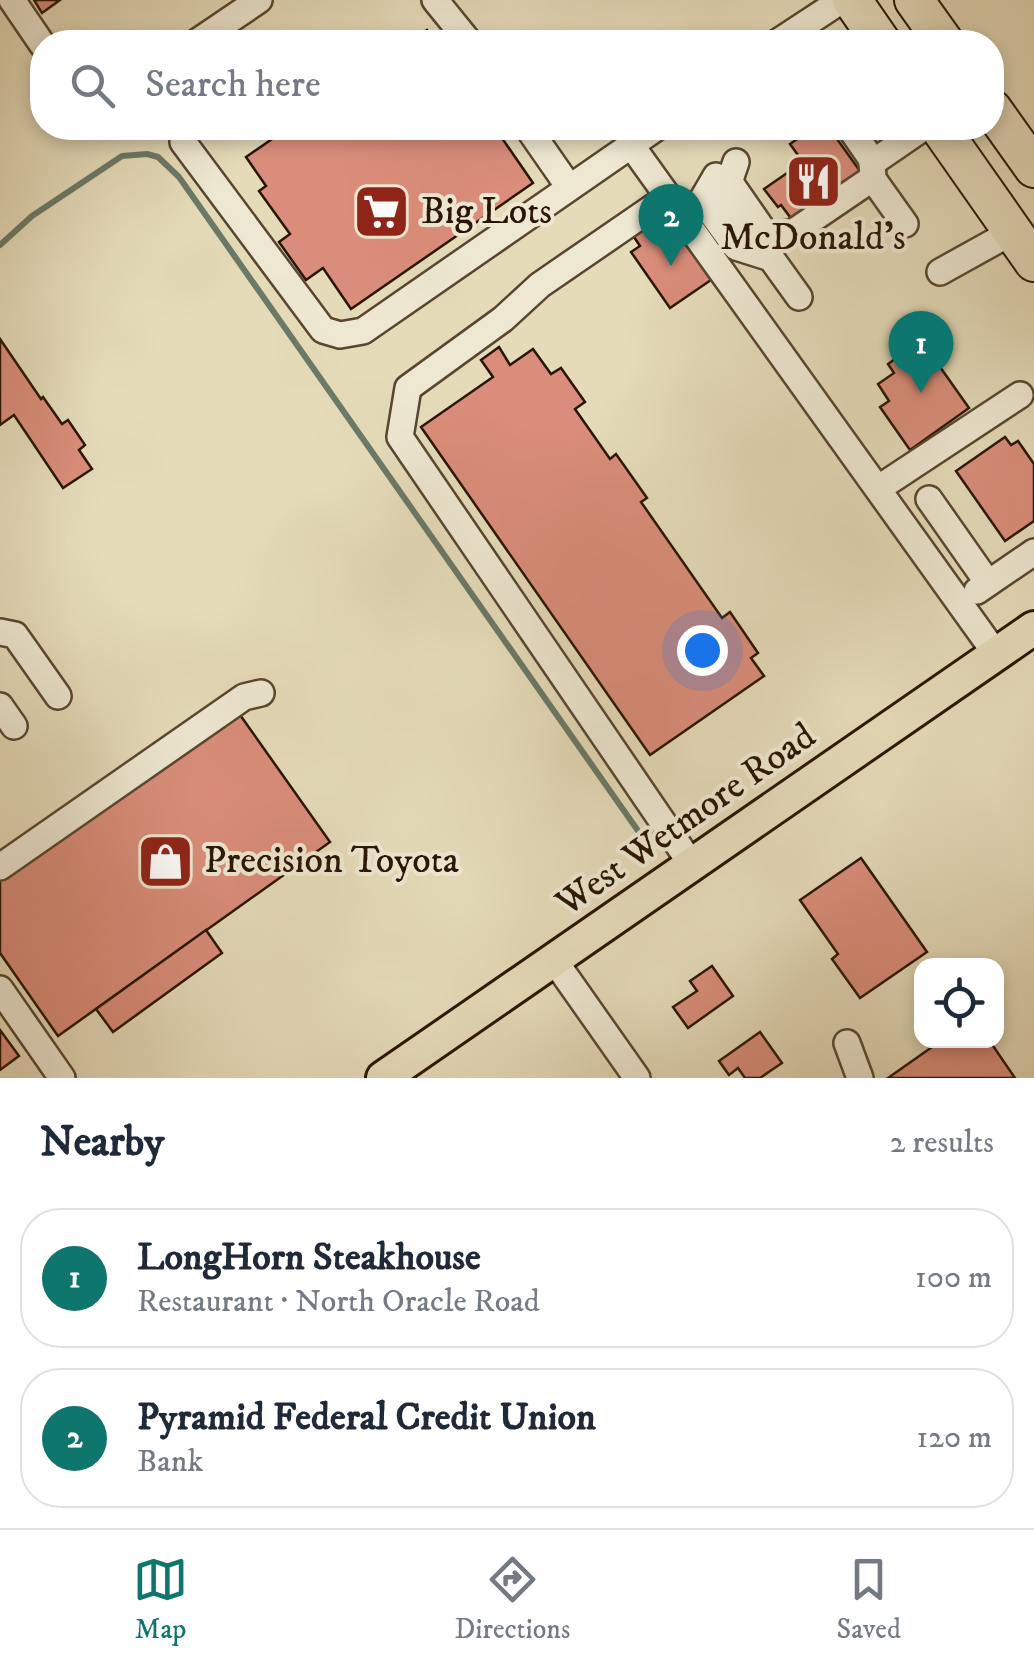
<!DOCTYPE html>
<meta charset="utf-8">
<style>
body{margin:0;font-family:"IM FELL DW Pica",serif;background:#f2f2f3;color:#1f2937}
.controls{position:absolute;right:30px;bottom:30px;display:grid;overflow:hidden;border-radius:20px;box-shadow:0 5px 15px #0003}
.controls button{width:90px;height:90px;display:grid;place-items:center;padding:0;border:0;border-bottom:2px solid #e0e1e3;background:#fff;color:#1f2937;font:50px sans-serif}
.you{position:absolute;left:702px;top:650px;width:35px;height:35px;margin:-25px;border:8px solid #fff;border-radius:50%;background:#1a73e8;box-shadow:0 0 0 15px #1a73e833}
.badge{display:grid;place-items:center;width:65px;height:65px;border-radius:50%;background:#0f766e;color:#fff;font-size:32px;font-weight:700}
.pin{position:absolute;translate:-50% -82px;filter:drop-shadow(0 2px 5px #0008)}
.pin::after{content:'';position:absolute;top:52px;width:35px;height:30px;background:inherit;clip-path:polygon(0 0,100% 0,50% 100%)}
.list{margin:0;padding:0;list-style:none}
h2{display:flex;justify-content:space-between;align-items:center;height:130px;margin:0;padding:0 40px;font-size:42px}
h2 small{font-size:32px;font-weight:400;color:#747a83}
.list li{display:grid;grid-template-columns:65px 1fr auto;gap:30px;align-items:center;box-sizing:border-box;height:140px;margin:0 20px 20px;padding:0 20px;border:2px solid #e0e1e3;border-radius:40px}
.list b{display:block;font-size:38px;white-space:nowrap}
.list p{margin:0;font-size:32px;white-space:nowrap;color:#747a83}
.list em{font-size:32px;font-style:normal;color:#747a83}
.icon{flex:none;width:55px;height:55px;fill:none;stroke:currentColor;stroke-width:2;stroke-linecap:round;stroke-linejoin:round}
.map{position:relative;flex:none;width:1034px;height:1078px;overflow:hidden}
.search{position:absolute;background:#fff;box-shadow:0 5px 15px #0003;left:30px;right:30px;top:30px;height:110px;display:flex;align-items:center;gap:25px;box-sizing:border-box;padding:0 35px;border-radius:40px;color:#747a83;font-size:38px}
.sheet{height:450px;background:#fff}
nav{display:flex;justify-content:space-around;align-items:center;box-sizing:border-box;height:140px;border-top:2px solid #e0e1e3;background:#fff;font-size:28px;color:#747a83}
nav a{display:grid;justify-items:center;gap:5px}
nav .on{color:#0f766e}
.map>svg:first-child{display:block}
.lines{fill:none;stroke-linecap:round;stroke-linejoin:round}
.stream{stroke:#6b7967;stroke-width:6}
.building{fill:#da8d7a;stroke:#291503;stroke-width:2.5}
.minor-casing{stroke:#584630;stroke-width:30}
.major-casing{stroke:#291503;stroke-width:38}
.highway-casing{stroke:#291503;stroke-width:42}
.minor{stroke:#eee8d2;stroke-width:25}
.major{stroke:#e5dbb9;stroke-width:32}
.highway{stroke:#e5dbb9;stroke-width:38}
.labels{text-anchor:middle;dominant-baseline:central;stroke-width:8;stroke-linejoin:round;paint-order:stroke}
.poi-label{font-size:38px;fill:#291503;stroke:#eee8d2;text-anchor:start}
.street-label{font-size:38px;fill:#291503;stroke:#eee8d2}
</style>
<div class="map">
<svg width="1034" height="1078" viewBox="0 0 1034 1078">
<rect width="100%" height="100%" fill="#e5dbb9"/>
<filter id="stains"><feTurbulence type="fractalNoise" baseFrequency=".002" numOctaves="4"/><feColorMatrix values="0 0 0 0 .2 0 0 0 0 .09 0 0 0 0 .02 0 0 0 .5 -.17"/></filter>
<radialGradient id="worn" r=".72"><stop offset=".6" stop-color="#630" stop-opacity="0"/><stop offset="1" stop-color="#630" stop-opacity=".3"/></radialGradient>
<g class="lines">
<polyline class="stream" points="0,245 32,216 122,156 147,154 158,157 179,177 641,835"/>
</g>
<g class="building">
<polygon points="34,0 60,0 42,13"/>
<polygon points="427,30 436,42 410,42"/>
<polygon points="288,128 495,128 533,183 351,309 323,268 306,280 279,242 290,234 259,191 266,186 246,157"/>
<polygon points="813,128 836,128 842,136 837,139 862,174 793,221 781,205 778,207 764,189 803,162 790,144"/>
<polygon points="664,212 711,280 670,308 631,252 640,246 632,234"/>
<polygon points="0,339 41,399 43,397 62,424 68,420 85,445 79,450 92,469 63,488 14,415 0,425"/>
<polygon points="921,340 969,408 910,450 880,407 889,401 878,384 894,373 888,364"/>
<polygon points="499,347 510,365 533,349 551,374 561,368 585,402 575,409 610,459 616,454 647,498 641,502 722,618 730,612 758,653 751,658 764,676 650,755 421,427 493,377 481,360"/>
<polygon points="1005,437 1011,445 1018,441 1034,464 1034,521 1005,541 956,471"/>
<polygon points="238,712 330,842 58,1036 0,953 0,880"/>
<polygon points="861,858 927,952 860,998 832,959 838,954 800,900"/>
<polygon points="206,930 222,953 113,1032 96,1009"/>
<polygon points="712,966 733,996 688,1028 673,1007 697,991 690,981"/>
<polygon points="0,1030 19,1056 0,1070"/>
<polygon points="760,1032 782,1063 760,1078 745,1078 738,1068 729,1075 719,1061"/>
<polygon points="942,1040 989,1040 1015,1078 888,1078"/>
</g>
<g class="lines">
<defs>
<g id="minor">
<polyline points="12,0 42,44"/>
<polyline points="435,0 469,42"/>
<polyline points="197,42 259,0"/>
<polyline points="778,42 842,0"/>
<polyline points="528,128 569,187"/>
<polyline points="850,128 872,160 873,179 905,224"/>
<polyline points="183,142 323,330 340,335 363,331 656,128"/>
<polyline points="631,145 996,654"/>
<path d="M736 162C722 202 720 209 751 238L792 233 873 178"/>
<polyline points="872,163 923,128"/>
<polyline points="716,176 702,200 736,247 771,258 799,297"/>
<polyline points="729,181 767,236"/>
<polyline points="668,197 540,285 503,319 408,388 400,437 692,865"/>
<polyline points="940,272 1012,232"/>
<polyline points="879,488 1020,395"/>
<polyline points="929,499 988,583"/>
<polyline points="977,591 1034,552"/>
<polyline points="0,632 15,635 58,696"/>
<polyline points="0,706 14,726"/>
<polyline points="0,867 244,697 261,693"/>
<polyline points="554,960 637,1078"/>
<polyline points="0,989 62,1078"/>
<polyline points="847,1043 860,1078"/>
</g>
<polyline id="major" points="383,1078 1034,628"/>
<g id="highway">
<polyline points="852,0 881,42"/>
<polyline points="914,0 944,42"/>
<polyline points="992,109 1034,168"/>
<polyline points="940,128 1034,262"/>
</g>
</defs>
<use href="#minor" class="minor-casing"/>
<use href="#major" class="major-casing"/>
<use href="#highway" class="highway-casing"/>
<use href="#minor" class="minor"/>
<use href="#major" class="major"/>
<use href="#highway" class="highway"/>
</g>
<defs>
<symbol id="restaurant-square" viewBox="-11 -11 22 22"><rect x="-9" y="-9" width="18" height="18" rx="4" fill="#8f2418" stroke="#eee8d2"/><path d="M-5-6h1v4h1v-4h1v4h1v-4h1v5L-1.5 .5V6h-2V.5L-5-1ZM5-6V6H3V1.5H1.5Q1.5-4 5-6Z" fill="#fff"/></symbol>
<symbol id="supermarket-square" viewBox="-11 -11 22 22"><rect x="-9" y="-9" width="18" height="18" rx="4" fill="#8f2418" stroke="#eee8d2"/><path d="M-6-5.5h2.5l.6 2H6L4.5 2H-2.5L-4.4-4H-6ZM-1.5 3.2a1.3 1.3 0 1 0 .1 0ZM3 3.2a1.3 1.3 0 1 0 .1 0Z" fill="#fff"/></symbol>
<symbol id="shop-square" viewBox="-11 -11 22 22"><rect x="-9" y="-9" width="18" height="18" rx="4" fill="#8f2418" stroke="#eee8d2"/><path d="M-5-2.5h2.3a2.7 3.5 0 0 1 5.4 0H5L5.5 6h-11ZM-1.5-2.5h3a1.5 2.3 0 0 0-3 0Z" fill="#fff"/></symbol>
</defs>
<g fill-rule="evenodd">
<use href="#restaurant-square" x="782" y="150" width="63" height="63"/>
<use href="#supermarket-square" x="350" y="180" width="63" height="63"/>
<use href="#shop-square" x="134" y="830" width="63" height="63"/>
</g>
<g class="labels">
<g class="poi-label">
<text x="421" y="212">Big Lots</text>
<text x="813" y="238" text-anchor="middle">McDonald's</text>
<text x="204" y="861">Precision Toyota</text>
</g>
<g class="street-label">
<text transform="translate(686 820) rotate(-35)">West Wetmore Road</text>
</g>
</g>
<rect width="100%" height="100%" filter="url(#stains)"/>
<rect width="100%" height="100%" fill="url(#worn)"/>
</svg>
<div class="controls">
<button><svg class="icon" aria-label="locate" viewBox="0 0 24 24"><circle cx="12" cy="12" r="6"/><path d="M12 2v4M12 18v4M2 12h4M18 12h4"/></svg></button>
</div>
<div class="you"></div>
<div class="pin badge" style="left:921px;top:393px">1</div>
<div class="pin badge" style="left:671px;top:266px">2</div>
<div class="search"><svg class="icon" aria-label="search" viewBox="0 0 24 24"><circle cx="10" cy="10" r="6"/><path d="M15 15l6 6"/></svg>Search here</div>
</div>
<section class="sheet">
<h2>Nearby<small>2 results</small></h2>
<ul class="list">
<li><span class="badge">1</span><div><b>LongHorn Steakhouse</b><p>Restaurant · North Oracle Road</p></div><em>100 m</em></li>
<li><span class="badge">2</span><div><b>Pyramid Federal Credit Union</b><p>Bank</p></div><em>120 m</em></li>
</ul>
</section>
<nav>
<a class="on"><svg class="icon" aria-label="map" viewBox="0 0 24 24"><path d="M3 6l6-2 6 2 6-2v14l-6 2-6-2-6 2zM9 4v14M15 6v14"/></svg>Map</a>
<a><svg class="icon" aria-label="directions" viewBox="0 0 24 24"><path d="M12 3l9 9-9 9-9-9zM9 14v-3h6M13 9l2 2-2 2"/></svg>Directions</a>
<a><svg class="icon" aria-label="saved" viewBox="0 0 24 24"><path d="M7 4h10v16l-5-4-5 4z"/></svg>Saved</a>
</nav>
